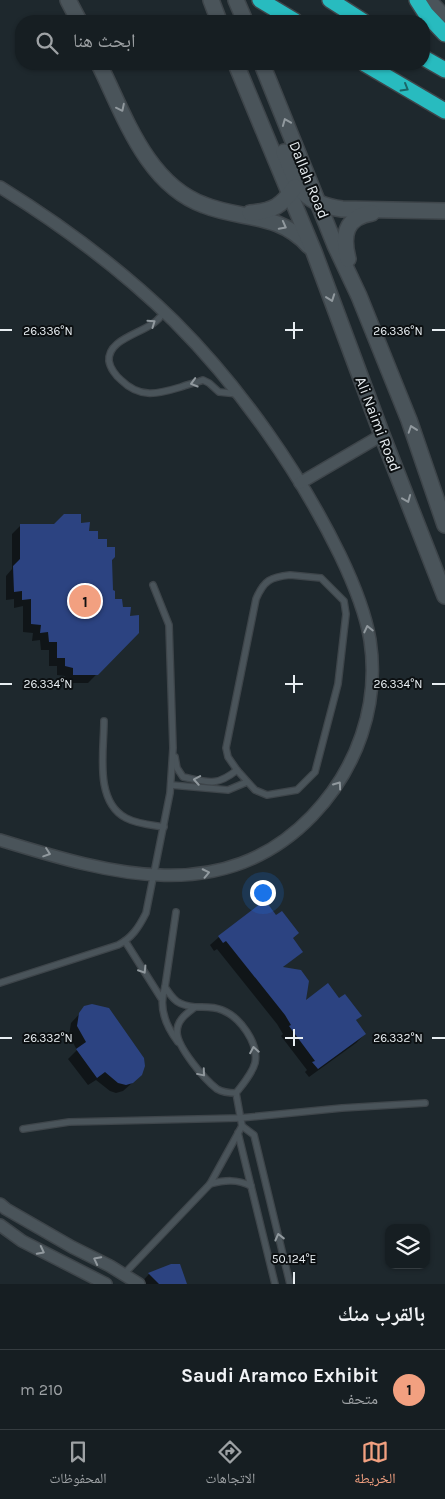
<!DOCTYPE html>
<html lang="ar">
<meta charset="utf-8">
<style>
body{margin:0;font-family:Karla,"Noto Naskh Arabic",sans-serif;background:#1f272a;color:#f1f3f6;direction:rtl}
.controls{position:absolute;right:15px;bottom:15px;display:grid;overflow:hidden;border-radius:10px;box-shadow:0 1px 4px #0004}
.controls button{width:45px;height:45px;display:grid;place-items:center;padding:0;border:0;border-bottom:1px solid #353c40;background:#161e22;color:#f1f3f6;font:25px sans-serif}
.you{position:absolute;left:262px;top:892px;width:18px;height:18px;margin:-12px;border:4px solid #fff;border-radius:50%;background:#1a73e8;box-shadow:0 0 0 8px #1a73e833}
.badge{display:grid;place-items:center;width:32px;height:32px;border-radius:50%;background:#f2a080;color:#111;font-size:16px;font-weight:700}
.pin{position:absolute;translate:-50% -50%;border:2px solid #fff;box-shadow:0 1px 5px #0006}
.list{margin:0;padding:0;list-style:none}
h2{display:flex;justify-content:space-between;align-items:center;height:65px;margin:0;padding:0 20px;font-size:21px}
h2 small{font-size:16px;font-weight:400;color:#9ea2a5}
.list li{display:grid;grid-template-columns:32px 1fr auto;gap:15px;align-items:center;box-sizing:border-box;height:80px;padding:0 20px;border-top:1px solid #353c40}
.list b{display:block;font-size:19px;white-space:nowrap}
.list p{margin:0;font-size:16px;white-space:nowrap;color:#9ea2a5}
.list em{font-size:16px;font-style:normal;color:#9ea2a5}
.icon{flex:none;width:28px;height:28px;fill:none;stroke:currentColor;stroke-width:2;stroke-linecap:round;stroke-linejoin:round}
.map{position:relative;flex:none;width:445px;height:1284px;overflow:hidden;direction:ltr}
.search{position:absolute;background:#161e22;box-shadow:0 1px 4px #0004;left:15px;right:15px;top:15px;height:55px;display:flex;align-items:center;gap:12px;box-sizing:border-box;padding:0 18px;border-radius:20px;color:#9ea2a5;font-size:19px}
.sheet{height:145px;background:#161e22}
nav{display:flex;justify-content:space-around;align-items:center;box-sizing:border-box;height:70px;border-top:1px solid #353c40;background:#161e22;font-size:14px;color:#9ea2a5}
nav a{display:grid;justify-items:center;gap:2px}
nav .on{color:#f2a080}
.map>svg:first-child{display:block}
.shadow{fill:#0007}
.building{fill:#2c4381}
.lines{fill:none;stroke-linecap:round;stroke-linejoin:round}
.service-casing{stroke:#3e454a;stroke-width:8}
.minor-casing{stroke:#3e454a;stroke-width:14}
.secondary-casing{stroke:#3e454a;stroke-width:18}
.motorway-casing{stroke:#3e454a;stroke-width:18}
.service{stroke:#4a545a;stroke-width:5.5}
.minor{stroke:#4a545a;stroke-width:11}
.secondary{stroke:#4a545a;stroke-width:15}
.motorway{stroke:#28bbbf;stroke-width:15}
.oneway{stroke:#1a6668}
.oneway2{stroke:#91999e}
.ticks{fill:none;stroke:#e8eef2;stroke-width:2}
.labels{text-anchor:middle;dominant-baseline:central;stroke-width:4;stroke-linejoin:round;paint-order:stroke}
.street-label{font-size:15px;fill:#e8eef2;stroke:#0c1012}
.ticks-label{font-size:12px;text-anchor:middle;fill:#e8eef2;stroke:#0c1012;stroke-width:4;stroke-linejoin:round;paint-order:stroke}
</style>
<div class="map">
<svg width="445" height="1284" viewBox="0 0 445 1284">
<rect width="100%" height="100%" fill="#1e282d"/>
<g class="shadow">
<polygon points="21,525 80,525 105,548 111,560 112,591 114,600 129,617 138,632 88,683 65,683 65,676 57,675 57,666 49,666 49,650 41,650 40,640 32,641 33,633 23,632 23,606 14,608 14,599 6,600 6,576 12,569 12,534"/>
<polygon points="219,937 292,938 302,951 282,968 304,1002 339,1000 360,1016 355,1021 365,1034 356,1043 309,1077 305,1072 307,1070 281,1036 283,1034 277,1024 217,949 214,951 210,945"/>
<polygon points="85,1008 132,1083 123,1091 116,1093 110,1091 96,1080 88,1085 68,1059 77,1050 69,1035 71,1023"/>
<polygon points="171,1265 186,1284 142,1284 141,1283 149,1274"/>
</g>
<g class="building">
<polygon points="64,514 81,514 81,523 90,522 89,531 98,531 98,539 107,539 107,547 115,547 115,557 112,560 113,590 115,591 115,599 122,599 123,607 131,607 130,616 139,615 139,633 98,675 73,675 73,668 65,666 65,658 57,658 57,642 49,642 48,632 40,633 41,625 31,624 31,599 22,600 22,591 14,592 13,566 20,559 20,524 54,524"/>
<polygon points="265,900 276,915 282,911 299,933 293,938 303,952 283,967 301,970 309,981 306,1000 328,983 339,998 345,994 362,1016 356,1020 366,1034 318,1069 312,1062 315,1061 289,1026 291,1025 285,1015 226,941 223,943 218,936"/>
<polygon points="92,1004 109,1008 144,1058 145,1066 142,1075 133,1083 126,1085 118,1083 105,1072 97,1078 76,1049 86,1042 77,1026 79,1013 84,1006"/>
<polygon points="171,1264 180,1264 187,1284 159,1284 148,1273"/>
</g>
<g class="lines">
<defs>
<g id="service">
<path d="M163 312C155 333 107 335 109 361 110 368 116 376 121 380 140 399 158 394 181 387 189 384 196 383 203 380L209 383 219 392 238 394"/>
<path d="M290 575 321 578 344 601 346 614 338 684 315 772 297 790 267 795 255 790 237 770 228 757 226 748 256 599C264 580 271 577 290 575Z"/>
<path d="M104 721C104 751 94 801 126 818 137 824 151 825 164 827"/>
<path d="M175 757 177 768 183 777C208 782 216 787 237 770"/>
<polyline points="171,785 228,790 247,782"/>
<path d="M176 912 165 987C158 1007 165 1025 178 1042"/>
<polyline points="125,941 161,998"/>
<path d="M0 983 118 945C132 938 139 927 146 913L170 793 173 748 169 625 153 585"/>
<path d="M165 987C174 1001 178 1005 195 1007"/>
<path d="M236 1093C230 1093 222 1092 217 1089 205 1080 177 1047 177 1032 177 1020 186 1014 195 1007 204 1007 213 1006 222 1010 240 1017 259 1043 255 1063 252 1074 243 1084 236 1093L242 1126 254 1135 290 1284"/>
<polyline points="23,1129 69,1122 240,1118 342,1108 425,1103"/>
<polyline points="238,1133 275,1284"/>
<path d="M210 1184C225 1180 237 1179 251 1186"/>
<polyline points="124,1274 210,1184 242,1126"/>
</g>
<g id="minor">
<path d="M0 187C63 226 121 269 174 321 240 387 299 471 340 555 353 582 365 610 370 640 380 705 357 769 312 816 222 909 108 873 0 840"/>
<polyline points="300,483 382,435"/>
<polyline points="0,1204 6,1209 72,1247 110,1266 139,1284"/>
<polyline points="0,1225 22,1241 106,1284"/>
</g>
<g id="secondary">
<polyline points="68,0 79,21"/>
<polyline points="211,0 219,21"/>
<polyline points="236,0 245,21"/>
<polyline points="428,0 445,18"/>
<path d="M99 64C124 114 146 184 204 205 241 220 279 212 309 246"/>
<polyline points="236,64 314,252 382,435 445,596"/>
<polyline points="262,64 335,245 359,296 409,420 445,525"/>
<path d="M284 152C298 187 301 203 342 209L445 211"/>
<path d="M250 213C274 211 281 206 295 187"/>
<path d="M348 259C342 236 345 217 372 213"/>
</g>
<g id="motorway">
<polyline points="260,0 295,21"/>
<polyline points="330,0 363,21"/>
<polyline points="417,0 426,14 445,34"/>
<polyline points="424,58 445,70"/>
<polyline points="365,64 445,111"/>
</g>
</defs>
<use href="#service" class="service-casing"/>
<use href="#minor" class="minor-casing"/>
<use href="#secondary" class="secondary-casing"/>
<use href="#motorway" class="motorway-casing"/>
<use href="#service" class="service"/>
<use href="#minor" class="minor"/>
<use href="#secondary" class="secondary"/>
<use href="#motorway" class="motorway"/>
</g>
<defs><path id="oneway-chevron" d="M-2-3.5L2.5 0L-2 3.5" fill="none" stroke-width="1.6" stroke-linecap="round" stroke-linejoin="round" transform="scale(1.25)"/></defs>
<use class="oneway" href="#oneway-chevron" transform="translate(405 88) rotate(30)"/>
<g class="oneway2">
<use href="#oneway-chevron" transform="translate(121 108) rotate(64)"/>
<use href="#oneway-chevron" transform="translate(286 122) rotate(-112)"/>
<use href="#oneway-chevron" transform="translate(283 226) rotate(28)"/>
<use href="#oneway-chevron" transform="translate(331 298) rotate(70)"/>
<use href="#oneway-chevron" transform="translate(152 323) rotate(-35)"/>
<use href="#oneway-chevron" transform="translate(194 383) rotate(164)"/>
<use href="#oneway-chevron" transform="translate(412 429) rotate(-109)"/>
<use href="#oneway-chevron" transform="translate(407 499) rotate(68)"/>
<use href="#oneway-chevron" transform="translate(368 629) rotate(-103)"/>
<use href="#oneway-chevron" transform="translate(197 780) rotate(-170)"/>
<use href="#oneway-chevron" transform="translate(338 785) rotate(-55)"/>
<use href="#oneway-chevron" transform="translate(47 853) rotate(19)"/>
<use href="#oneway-chevron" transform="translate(206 873) rotate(-12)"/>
<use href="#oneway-chevron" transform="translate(143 970) rotate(58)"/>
<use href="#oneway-chevron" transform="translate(254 1050) rotate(-100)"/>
<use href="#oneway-chevron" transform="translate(202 1073) rotate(50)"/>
<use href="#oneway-chevron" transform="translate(279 1237) rotate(-104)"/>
<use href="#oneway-chevron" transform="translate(41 1251) rotate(27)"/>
<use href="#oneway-chevron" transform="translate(97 1260) rotate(-153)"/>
</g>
<path class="ticks" d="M294 322V339M0 330H12M285 330H303M432 330H445M294 675V693M0 684H12M285 684H303M432 684H445M294 1029V1046M0 1038H12M285 1038H303M432 1038H445M294 1272V1284"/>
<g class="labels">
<g class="street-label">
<text transform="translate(309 180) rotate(68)">Dallah Road</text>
<text transform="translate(378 424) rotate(69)">Ali Naimi Road</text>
</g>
</g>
<g class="ticks-label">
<text x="48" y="335">26.336°N</text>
<text x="398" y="335">26.336°N</text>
<text x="48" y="688">26.334°N</text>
<text x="398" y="688">26.334°N</text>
<text x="48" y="1042">26.332°N</text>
<text x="398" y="1042">26.332°N</text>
<text x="294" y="1263">50.124°E</text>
</g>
</svg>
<div class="controls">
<button><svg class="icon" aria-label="layers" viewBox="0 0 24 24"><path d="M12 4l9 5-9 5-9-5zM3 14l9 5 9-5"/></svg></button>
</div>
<div class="you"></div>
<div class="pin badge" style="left:85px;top:601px">1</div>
<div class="search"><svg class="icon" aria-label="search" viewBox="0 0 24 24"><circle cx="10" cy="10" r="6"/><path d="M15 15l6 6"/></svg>ابحث هنا</div>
</div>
<section class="sheet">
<h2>بالقرب منك<small></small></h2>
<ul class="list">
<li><span class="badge">1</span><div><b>Saudi Aramco Exhibit</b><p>متحف</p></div><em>210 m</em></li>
</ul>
</section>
<nav>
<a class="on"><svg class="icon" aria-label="map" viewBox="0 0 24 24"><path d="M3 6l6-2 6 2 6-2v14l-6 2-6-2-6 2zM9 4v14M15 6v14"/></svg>الخريطة</a>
<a><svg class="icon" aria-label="directions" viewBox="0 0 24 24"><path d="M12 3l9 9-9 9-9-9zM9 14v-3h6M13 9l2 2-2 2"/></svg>الاتجاهات</a>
<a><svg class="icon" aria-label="saved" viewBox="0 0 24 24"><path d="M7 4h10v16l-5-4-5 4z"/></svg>المحفوظات</a>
</nav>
